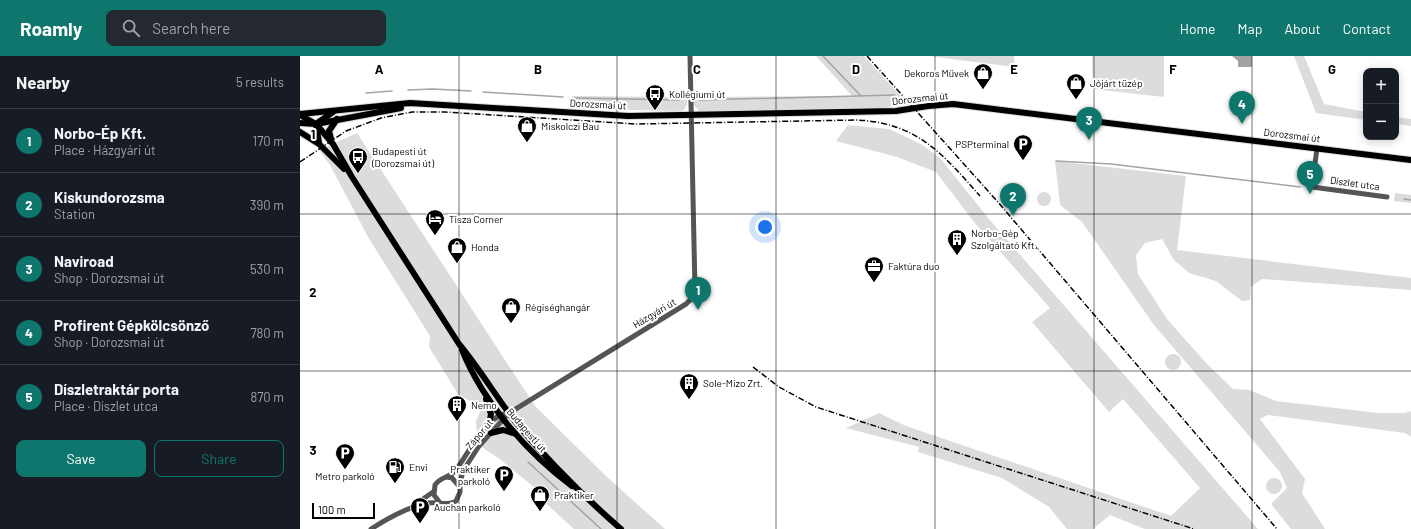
<!DOCTYPE html>
<meta charset="utf-8">
<style>
body{margin:0;font-family:Barlow,sans-serif;background:#242831;color:#f1f3f6}
.controls{position:absolute;right:12px;top:12px;display:grid;overflow:hidden;border-radius:8px;box-shadow:0 2px 10px #0003}
.controls button{width:36px;height:36px;display:grid;place-items:center;padding:0;border:0;border-bottom:1px solid #363941;background:#171b24;color:#f1f3f6;font:20px sans-serif}
.scale{position:absolute;left:12px;bottom:10px;width:63px;box-sizing:border-box;padding-left:4px;border:2px solid #000;border-top:0;font-size:11px;line-height:14px;white-space:nowrap;color:#000;-webkit-text-stroke:3px #fff;paint-order:stroke}
.you{position:absolute;left:465px;top:171px;width:14px;height:14px;margin:-10px;border:3px solid #fff;border-radius:50%;background:#1a73e8;box-shadow:0 0 0 6px #1a73e833}
.badge{display:grid;place-items:center;width:26px;height:26px;border-radius:50%;background:#0f766e;color:#fff;font-size:13px;font-weight:700}
.pin{position:absolute;translate:-50% -33px;filter:drop-shadow(0 1px 2px #0008)}
.pin::after{content:'';position:absolute;top:21px;width:14px;height:12px;background:inherit;clip-path:polygon(0 0,100% 0,50% 100%)}
.list{margin:0;padding:0;list-style:none}
h2{display:flex;justify-content:space-between;align-items:center;height:52px;margin:0;padding:0 16px;font-size:17px}
h2 small{font-size:13px;font-weight:400;color:#9ea1a6}
.list li{display:grid;grid-template-columns:26px 1fr auto;gap:12px;align-items:center;box-sizing:border-box;height:64px;padding:0 16px;border-top:1px solid #363941}
.list b{display:block;font-size:15px;white-space:nowrap}
.list p{margin:0;font-size:13px;white-space:nowrap;color:#9ea1a6}
.list em{font-size:13px;font-style:normal;color:#9ea1a6}
.actions{display:flex;gap:8px;padding:12px 16px}
.actions a{flex:1;padding:9px 0;border:1px solid #0f766e;border-radius:8px;text-align:center;font-size:14px;color:#0f766e}
.actions .main{background:#0f766e;color:#fff}
.icon{flex:none;width:22px;height:22px;fill:none;stroke:currentColor;stroke-width:2;stroke-linecap:round;stroke-linejoin:round}
.map{position:relative;flex:none;width:1111px;height:473px;overflow:hidden}
header{display:flex;align-items:center;gap:24px;box-sizing:border-box;height:56px;padding:0 20px;background:#0f766e;color:#fff}
header strong{font-size:19px}
nav{display:flex;gap:22px;margin-inline-start:auto;font-size:14px}
.search{width:280px;height:36px;background:#242831;display:flex;align-items:center;gap:10px;box-sizing:border-box;padding:0 14px;border-radius:8px;color:#9ea1a6;font-size:15px}
main{display:flex}
aside{flex:1;background:#171b24}
.map>svg:first-child{display:block}
.green{fill:#dcdcdc}
.water{fill:#a3a3a3}
.lines{fill:none;stroke-linecap:round;stroke-linejoin:round}
.stream{stroke:#a3a3a3;stroke-width:1.5}
.major-casing{stroke:#dbdbdb;stroke-width:8}
.minor{stroke:#555;stroke-width:5}
.major{stroke:#000;stroke-width:6}
.rail{stroke:#000;stroke-width:1.5;stroke-dasharray:6 2 1 2;stroke-linecap:butt}
.grid{fill:none;stroke:#000;stroke-width:1;stroke-opacity:0.55}
.labels{text-anchor:middle;dominant-baseline:central;stroke-width:4;stroke-linejoin:round;paint-order:stroke}
.poi-label{font-size:10px;fill:#000;stroke:#fff;text-anchor:start}
.street-label{font-size:10px;fill:#000;stroke:#fff}
.grid-label{font-size:13px;text-anchor:middle;font-weight:bold;fill:#000;stroke:#fff;stroke-width:4;stroke-linejoin:round;paint-order:stroke}
</style>
<header>
<strong>Roamly</strong>
<div class="search"><svg class="icon" aria-label="search" viewBox="0 0 24 24"><circle cx="10" cy="10" r="6"/><path d="M15 15l6 6"/></svg>Search here</div>
<nav><a>Home</a><a>Map</a><a>About</a><a>Contact</a></nav>
</header>
<main>
<aside>
<h2>Nearby<small>5 results</small></h2>
<ul class="list">
<li><span class="badge">1</span><div><b>Norbo-Ép Kft.</b><p>Place · Házgyári út</p></div><em>170 m</em></li>
<li><span class="badge">2</span><div><b>Kiskundorozsma</b><p>Station</p></div><em>390 m</em></li>
<li><span class="badge">3</span><div><b>Naviroad</b><p>Shop · Dorozsmai út</p></div><em>530 m</em></li>
<li><span class="badge">4</span><div><b>Profirent Gépkölcsönző</b><p>Shop · Dorozsmai út</p></div><em>780 m</em></li>
<li><span class="badge">5</span><div><b>Díszletraktár porta</b><p>Place · Díszlet utca</p></div><em>870 m</em></li>
</ul>
<div class="actions"><a class="main">Save</a><a>Share</a></div>
</aside>
<div class="map">
<svg width="1111" height="473" viewBox="0 0 1111 473">
<rect width="100%" height="100%" fill="#fff"/>
<g class="green">
<polygon points="516,0 564,0 609,49 576,52 399,55 393,48 393,42 401,41 552,40"/>
<polygon points="628,0 714,0 715,11"/>
<polygon points="792,0 864,0 864,41 793,33"/>
<polygon points="994,0 1004,0 1024,48 1066,56 1066,64 1016,57"/>
<polygon points="272,40 377,41 387,42 387,48 384,54 380,55 287,53 277,52 274,49"/>
<polygon points="1096,61 1111,63 1111,70 1096,68"/>
<polygon points="548,69 589,73 621,88 641,103 689,163 958,473 845,473 810,459 793,473 767,473 749,451 702,422 618,396 619,391 546,372 579,357 606,370 871,460 900,432 823,343 809,356 732,266 750,252 674,166 636,116 597,101 536,85"/>
<polygon points="57,77 235,350 306,420 365,473 274,473 237,439 235,432 201,404 173,385 177,379 176,365 180,356 180,351 158,338 129,291 130,280 68,181 30,109 19,94"/>
<polygon points="755,105 886,120 877,194 1111,222 1111,234 962,223 951,231 950,244 942,245 916,225 889,217 874,204 862,183 845,187 836,199 838,218 867,263 906,307 933,333 949,334 976,345 1078,357 1105,357 1111,355 1111,381 1105,377 968,359 960,363 1005,423 1002,437 1025,473 991,473 971,448 987,432 980,416 854,269 782,166 760,149"/>
<circle cx="744" cy="143" r="7"/>
<polygon points="1095,137 1111,139 1111,147 1094,145"/>
<circle cx="873" cy="306" r="8"/>
<circle cx="974" cy="430" r="8"/>
</g>
<polygon class="water" points="932,0 952,0 952,11 938,11 938,5"/>
<g class="lines">
<g class="stream">
<polyline points="523,0 561,40"/>
<polyline points="108,34 133,33 171,35"/>
<polyline points="183,36 263,41"/>
<polyline points="66,37 92,35"/>
<polyline points="275,42 379,44"/>
<polyline points="400,44 595,39"/>
<polyline points="756,105 811,108 1000,131"/>
<polyline points="1104,143 1111,144"/>
<polyline points="228,406 301,473"/>
</g>
<defs>
<g id="major">
<polyline points="0,58 110,47 328,60 596,55 628,50 653,48 1111,104"/>
<path d="M0 59 16 68 33 88 52 121 159 288C179 312 195 339 214 364 246 403 283 440 321 473"/>
<polyline points="0,67 16,68 101,52"/>
<polyline points="0,76 19,88 44,113"/>
<polyline points="31,83 29,75 37,63"/>
<polyline points="19,87 16,68 33,56"/>
<path d="M162 294C183 346 227 397 272 430"/>
<polyline points="186,343 191,358 189,369"/>
<polyline points="191,377 203,374 216,378"/>
</g>
</defs>
<use href="#major" class="major-casing"/>
<g class="minor">
<polyline points="1017,92 1012,131 1087,141"/>
<polyline points="147,421 152,422 159,430"/>
<path d="M140 447 134 439 135 429C140 421 149 422 155 415 168 399 183 364 204 358"/>
<polyline points="113,450 133,436"/>
<path d="M71 473C88 462 108 451 128 447 138 445 147 451 156 445L160 436V427L163 415 179 390 209 357 386 248 392 242 395 234 390 0"/>
</g>
<use href="#major" class="major"/>
<g class="rail">
<polyline points="567,0 697,145 977,473"/>
<path d="M0 106 46 75 81 62 112 56H145L336 68 557 64C617 67 642 97 680 140"/>
<polyline points="453,311 479,331 516,351 894,473"/>
</g>
</g>
<path class="grid" d="M159 0V473M317 0V473M476 0V473M635 0V473M794 0V473M952 0V473M0 158H1111M0 315H1111"/>
<defs>
<symbol id="shop-pin" viewBox="-11 -11 22 30"><path d="M0 17L-7.5 6A9.5 9.5 0 1 1 7.5 6Z" fill="#000" stroke="#fff"/><path d="M-5-2.5h2.3a2.7 3.5 0 0 1 5.4 0H5L5.5 6h-11ZM-1.5-2.5h3a1.5 2.3 0 0 0-3 0Z" fill="#fff"/></symbol>
<symbol id="bus-pin" viewBox="-11 -11 22 30"><path d="M0 17L-7.5 6A9.5 9.5 0 1 1 7.5 6Z" fill="#000" stroke="#fff"/><path d="M-5-6H5V4H4V6H2V4H-2V6H-4V4H-5ZM-3.5-4V0h7V-4ZM-3.5 1.2v1.5H-2V1.2ZM2 1.2v1.5H3.5V1.2Z" fill="#fff"/></symbol>
<symbol id="parking-pin" viewBox="-11 -11 22 30"><path d="M0 17L-7.5 6A9.5 9.5 0 1 1 7.5 6Z" fill="#000" stroke="#fff"/><path d="M-3.5-5.5H1a3.5 3.5 0 0 1 0 7H-1V5.5H-3.5ZM-1-3.4V-.6H.8a1.4 1.4 0 0 0 0-2.8Z" fill="#fff"/></symbol>
<symbol id="hotel-pin" viewBox="-11 -11 22 30"><path d="M0 17L-7.5 6A9.5 9.5 0 1 1 7.5 6Z" fill="#000" stroke="#fff"/><path d="M-6-4.5h1.5V1H6V5H4.5V3h-9V5H-6ZM-4 0a1.8 1.8 0 1 1 3.6 0ZM.5 0V-2.5h3Q6-2.5 6 0Z" fill="#fff"/></symbol>
<symbol id="building-pin" viewBox="-11 -11 22 30"><path d="M0 17L-7.5 6A9.5 9.5 0 1 1 7.5 6Z" fill="#000" stroke="#fff"/><path d="M-4-6H4V6H1V3H-1V6H-4ZM-2.5-4.3h1.7v1.8h-1.7ZM.8-4.3h1.7v1.8H.8ZM-2.5-1h1.7V.8h-1.7ZM.8-1h1.7V.8H.8Z" fill="#fff"/></symbol>
<symbol id="office-pin" viewBox="-11 -11 22 30"><path d="M0 17L-7.5 6A9.5 9.5 0 1 1 7.5 6Z" fill="#000" stroke="#fff"/><path d="M-6-3h4V-5.5h4V-3h4V5H-6ZM-1-4.5V-3h2v-1.5ZM-6 0V1H6V0Z" fill="#fff"/></symbol>
<symbol id="fuel-pin" viewBox="-11 -11 22 30"><path d="M0 17L-7.5 6A9.5 9.5 0 1 1 7.5 6Z" fill="#000" stroke="#fff"/><path d="M-5.5-6h7V0h2V4h1.3V-2.5L3-4.5l.8-.8L6-3V5H2.5V1h-1V6h-7ZM-4.2-4.7v3.2H.2V-4.7Z" fill="#fff"/></symbol>
</defs>
<g fill-rule="evenodd">
<use href="#shop-pin" x="672" y="6" width="22" height="30"/>
<use href="#shop-pin" x="765" y="16" width="22" height="30"/>
<use href="#bus-pin" x="344" y="27" width="22" height="30"/>
<use href="#shop-pin" x="216" y="59" width="22" height="30"/>
<use href="#parking-pin" x="712" y="77" width="22" height="30"/>
<use href="#bus-pin" x="47" y="90" width="22" height="30"/>
<use href="#hotel-pin" x="124" y="152" width="22" height="30"/>
<use href="#building-pin" x="646" y="172" width="22" height="30"/>
<use href="#shop-pin" x="146" y="180" width="22" height="30"/>
<use href="#office-pin" x="563" y="199" width="22" height="30"/>
<use href="#shop-pin" x="200" y="240" width="22" height="30"/>
<use href="#building-pin" x="378" y="316" width="22" height="30"/>
<use href="#building-pin" x="146" y="338" width="22" height="30"/>
<use href="#parking-pin" x="34" y="386" width="22" height="30"/>
<use href="#fuel-pin" x="84" y="400" width="22" height="30"/>
<use href="#parking-pin" x="193" y="408" width="22" height="30"/>
<use href="#shop-pin" x="229" y="428" width="22" height="30"/>
<use href="#parking-pin" x="109" y="440" width="22" height="30"/>
</g>
<g class="labels">
<g class="poi-label">
<text x="669" y="17" text-anchor="end">Dekoros Művek</text>
<text x="790" y="27">Jójárt tüzép</text>
<text x="369" y="38">Kollégiumi út</text>
<text x="241" y="70">Miskolczi Bau</text>
<text x="709" y="88" text-anchor="end">PSPterminal</text>
<text x="72" y="95">Budapesti út<tspan x="72" dy="12">(Dorozsmai út)</tspan></text>
<text x="149" y="163">Tisza Corner</text>
<text x="671" y="177">Norbo-Gép<tspan x="671" dy="12">Szolgáltató Kft.</tspan></text>
<text x="171" y="191">Honda</text>
<text x="588" y="210">Faktúra duo</text>
<text x="225" y="251">Régiséghangár</text>
<text x="403" y="327">Sole-Mizo Zrt.</text>
<text x="171" y="349">Nemo</text>
<text x="109" y="411">Envi</text>
<text x="190" y="413" text-anchor="end">Praktiker<tspan x="190" dy="12">parkoló</tspan></text>
<text x="45" y="420" text-anchor="middle">Metro parkoló</text>
<text x="254" y="439">Praktiker</text>
<text x="134" y="451">Auchan parkoló</text>
</g>
<g class="street-label">
<text transform="translate(620 42) rotate(-6)">Dorozsmai út</text>
<text transform="translate(298 48) rotate(3)">Dorozsmai út</text>
<text transform="translate(992 79) rotate(7)">Dorozsmai út</text>
<text transform="translate(1055 127) rotate(8)">Díszlet utca</text>
<text transform="translate(354 257) rotate(-31)">Házgyári út</text>
<text transform="translate(227 374) rotate(49)">Budapesti út</text>
<text transform="translate(179 378) rotate(-50)">Zápor út</text>
</g>
</g>
<g class="grid-label">
<text x="79" y="18">A</text>
<text x="238" y="18">B</text>
<text x="397" y="18">C</text>
<text x="556" y="18">D</text>
<text x="714" y="18">E</text>
<text x="873" y="18">F</text>
<text x="1032" y="18">G</text>
<text x="13" y="83">1</text>
<text x="13" y="241">2</text>
<text x="13" y="399">3</text>
</g>
</svg>
<div class="controls">
<button>+</button>
<button>−</button>
</div>
<div class="scale">100 m</div>
<div class="you"></div>
<div class="pin badge" style="left:398px;top:254px">1</div>
<div class="pin badge" style="left:713px;top:160px">2</div>
<div class="pin badge" style="left:789px;top:84px">3</div>
<div class="pin badge" style="left:942px;top:68px">4</div>
<div class="pin badge" style="left:1010px;top:138px">5</div>
</div>
</main>
